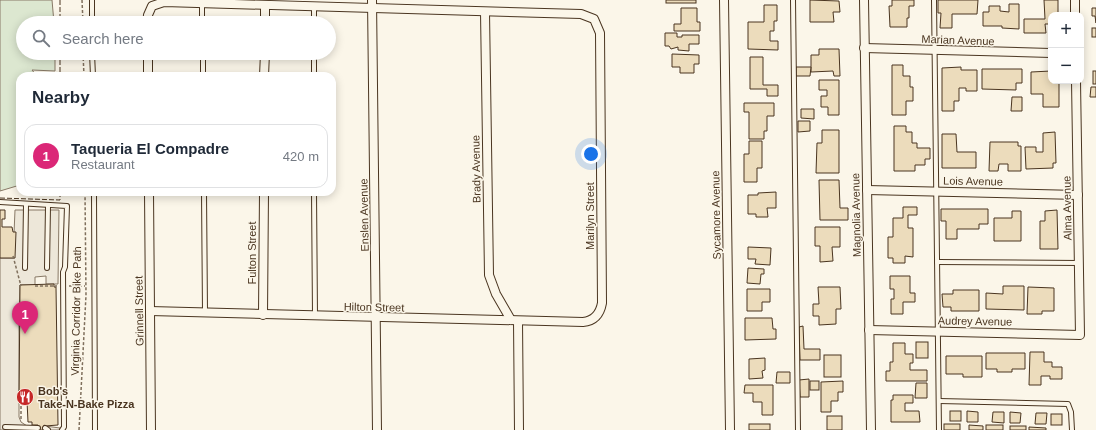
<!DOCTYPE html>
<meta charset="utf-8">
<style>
body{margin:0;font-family:Arial,sans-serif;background:#f2f2f3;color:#1f2937}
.controls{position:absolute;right:12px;top:12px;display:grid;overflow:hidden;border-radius:8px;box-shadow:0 2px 10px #0003}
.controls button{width:36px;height:36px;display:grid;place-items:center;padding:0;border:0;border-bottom:1px solid #e0e1e3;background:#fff;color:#1f2937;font:20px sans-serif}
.you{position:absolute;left:591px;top:154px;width:14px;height:14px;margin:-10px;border:3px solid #fff;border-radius:50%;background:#1a73e8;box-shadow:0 0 0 6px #1a73e833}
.badge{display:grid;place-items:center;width:26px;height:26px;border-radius:50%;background:#db2777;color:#fff;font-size:13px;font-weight:700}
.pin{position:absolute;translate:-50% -33px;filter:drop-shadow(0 1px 2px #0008)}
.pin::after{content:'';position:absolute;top:21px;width:14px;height:12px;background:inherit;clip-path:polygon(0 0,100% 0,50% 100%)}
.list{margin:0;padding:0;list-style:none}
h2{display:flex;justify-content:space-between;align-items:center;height:52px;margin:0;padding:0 16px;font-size:17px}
h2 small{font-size:13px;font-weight:400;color:#747a83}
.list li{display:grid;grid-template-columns:26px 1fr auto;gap:12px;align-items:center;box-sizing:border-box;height:64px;margin:0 8px 8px;padding:0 8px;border:1px solid #e0e1e3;border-radius:12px}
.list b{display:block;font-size:15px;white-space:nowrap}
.list p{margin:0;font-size:13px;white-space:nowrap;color:#747a83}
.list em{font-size:13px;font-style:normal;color:#747a83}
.icon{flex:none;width:22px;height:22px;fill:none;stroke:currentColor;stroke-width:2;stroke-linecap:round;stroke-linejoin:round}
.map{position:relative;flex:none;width:1096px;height:430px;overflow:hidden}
.search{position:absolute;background:#fff;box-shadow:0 2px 10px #0003;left:16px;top:16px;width:320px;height:44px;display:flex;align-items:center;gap:10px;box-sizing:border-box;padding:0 14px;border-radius:22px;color:#747a83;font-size:15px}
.panel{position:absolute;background:#fff;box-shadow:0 2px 10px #0003;left:16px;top:72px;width:320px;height:124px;border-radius:12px}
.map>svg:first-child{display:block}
.green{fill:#dce7d0;stroke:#887966}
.parking{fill:#ede7d9;stroke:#887966}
.building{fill:#ecdcbc;stroke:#4a3520}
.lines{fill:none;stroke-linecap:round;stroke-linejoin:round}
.service-casing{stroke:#4a3520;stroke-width:6}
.minor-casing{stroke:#4a3520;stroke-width:10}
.path{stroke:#7f6f5c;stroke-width:1.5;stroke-dasharray:3 2;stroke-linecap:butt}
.service{stroke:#fbf6e9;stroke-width:4}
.minor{stroke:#fbf6e9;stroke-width:8}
.fence{stroke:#4a3520;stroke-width:1;stroke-dasharray:5 2;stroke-linecap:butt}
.labels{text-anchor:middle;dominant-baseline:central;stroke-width:3;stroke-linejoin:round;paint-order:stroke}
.street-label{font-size:11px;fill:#4a3520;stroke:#fbf6e9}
.poi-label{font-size:11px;font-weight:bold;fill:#4a3520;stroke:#fbf6e9;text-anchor:start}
</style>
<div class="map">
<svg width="1096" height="430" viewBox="0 0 1096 430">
<rect width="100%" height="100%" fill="#fbf6e9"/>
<polygon class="green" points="0,0 52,0 54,23 23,23 23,53 55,53 55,71 32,70 37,76 20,76 20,185 0,191"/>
<polygon class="parking" points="15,210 59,210 58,284 46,284 46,276 35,277 35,285 20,285 19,326 19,417 21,422 27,426 45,426 60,428 60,430 0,430 0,258 13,258"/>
<g class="building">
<rect x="666" y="0" width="30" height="3"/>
<polygon points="810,0 839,1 840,12 833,12 834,22 810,22"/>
<polygon points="892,0 914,0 914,6 909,6 909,18 907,18 907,27 890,27 889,6 892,6"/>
<polygon points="938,0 978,0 977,14 952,14 952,28 940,28 941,13 938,13"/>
<polygon points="1044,0 1058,0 1058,15 1051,15 1051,24 1045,24 1046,33 1024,33 1024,19 1045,19"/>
<polygon points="1009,4 1019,4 1019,29 1002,28 1002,26 983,26 983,12 989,12 989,6 1000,6 1000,11 1009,12"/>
<polygon points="764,5 777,5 777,21 774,21 774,31 770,31 770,41 778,41 778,50 748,49 748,22 764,22"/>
<polygon points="681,8 697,8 697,22 700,22 700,31 674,31 674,24 681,24"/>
<polygon points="1092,8 1096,8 1096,23 1095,16 1092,16"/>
<rect x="1092" y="28" width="4" height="9"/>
<polygon points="665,33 677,33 677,37 682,37 682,35 699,35 699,44 689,44 689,51 678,50 678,47 671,49 669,46 665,46"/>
<polygon points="819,49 839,49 840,76 834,76 833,71 811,72 811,55 819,55"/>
<polygon points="672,54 699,55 699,64 694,64 694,73 680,73 680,67 672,67"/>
<polygon points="750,57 763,57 763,85 778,85 778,96 767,96 767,89 750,89"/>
<polygon points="892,65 903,65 903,76 910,76 910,87 913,87 913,101 906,101 906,115 892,115"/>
<polygon points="796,67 811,67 810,76 796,76"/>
<polygon points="961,67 961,70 977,70 977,91 966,91 966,88 959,88 959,101 954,101 954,111 942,111 942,68"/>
<polygon points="982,69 1022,69 1022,83 1016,83 1016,90 982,89"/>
<polygon points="1051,71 1051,81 1059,81 1059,107 1043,107 1043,94 1031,94 1031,72"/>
<rect x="1093" y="71" width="3" height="13"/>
<polygon points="819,80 839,80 839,115 828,115 828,107 821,107 821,96 827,96 827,90 819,90"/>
<polygon points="1091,87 1096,87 1096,97 1090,97"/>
<polygon points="1012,97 1022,97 1022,111 1011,111"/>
<polygon points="744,103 774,103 774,116 767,116 767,131 764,131 764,139 749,139 749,112 744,112"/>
<polygon points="801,109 814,109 814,119 801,118"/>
<polygon points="798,121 810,121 810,131 798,132"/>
<polygon points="894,126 906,126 906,132 912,132 912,143 917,143 917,148 930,148 930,159 925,159 925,165 915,165 915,171 894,171"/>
<polygon points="822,130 839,130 839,173 816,173 817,143 822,143"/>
<polygon points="1055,132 1056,163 1053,163 1053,168 1026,169 1025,147 1036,147 1036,152 1043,152 1043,133"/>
<polygon points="942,134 956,134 957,152 976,152 976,168 942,168"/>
<polygon points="749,141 762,141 762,168 757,168 757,182 744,182 744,154 749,154"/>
<polygon points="990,142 1018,142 1018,146 1021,146 1021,171 1008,171 1008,164 999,164 998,171 989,171"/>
<polygon points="819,180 839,180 840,208 848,208 848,220 820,220"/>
<polygon points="776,192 776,208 767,208 768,217 756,217 756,214 748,214 748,195 758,195 758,193"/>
<polygon points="903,207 917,207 917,215 908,215 908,228 913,228 913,257 905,256 905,263 893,263 893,258 888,258 888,237 893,237 893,218 903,218"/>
<polygon points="941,209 988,209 988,224 979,224 979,229 957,229 957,239 946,239 946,221 941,221"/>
<polygon points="0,210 5,210 5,219 2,219 2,227 12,227 13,232 16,232 15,258 0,258"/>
<polygon points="1057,210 1058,249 1040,249 1040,221 1045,221 1045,211"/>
<polygon points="1012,211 1021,211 1021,241 994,241 994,218 1012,218"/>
<polygon points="815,227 840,227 840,247 832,247 833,261 820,262 820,246 815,246"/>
<polygon points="748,247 771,248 770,265 755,264 756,259 748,259"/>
<polygon points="748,268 764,269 764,274 761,274 760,284 747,283"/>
<polygon points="890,276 910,276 910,293 915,293 915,302 903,302 903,314 891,314 891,299 894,299 894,289 890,289"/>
<polygon points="54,284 54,287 56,287 58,425 45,426 45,430 38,430 38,425 32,425 32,422 28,422 27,401 19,401 20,285"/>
<polygon points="1003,286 1024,286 1024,310 986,309 986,293 1003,294"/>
<polygon points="818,287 840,287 841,309 836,309 836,324 819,325 819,316 813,316 813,304 819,304"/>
<polygon points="1028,287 1054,288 1054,311 1042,311 1042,314 1027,314"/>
<polygon points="747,289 770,289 770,302 762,302 762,311 747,311"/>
<polygon points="953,290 979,290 979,311 951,311 951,307 943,307 942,294 953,294"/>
<polygon points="745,318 772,318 773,329 776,329 776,339 745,340"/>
<polygon points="803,326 804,349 820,349 820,360 800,360 799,327"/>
<rect x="916" y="342" width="12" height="16"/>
<polygon points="893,343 905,343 905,354 913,354 913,363 910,363 910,370 927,370 927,381 886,381 886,371 890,371 890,362 893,362"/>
<polygon points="1030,352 1044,352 1044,362 1052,362 1052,367 1062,367 1062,379 1050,379 1050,376 1041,376 1041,385 1029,385"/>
<polygon points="986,353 1025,353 1025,369 1012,369 1012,372 997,372 997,369 986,369"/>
<rect x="824" y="355" width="17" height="22"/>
<polygon points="946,356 982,356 982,377 963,377 963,374 946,374"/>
<polygon points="765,358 765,370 762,371 763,378 749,379 749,359"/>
<polygon points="777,372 790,372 790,383 776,383"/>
<polygon points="809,379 809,397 800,397 799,380"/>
<rect x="810" y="381" width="9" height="9"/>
<polygon points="843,381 843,392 838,392 838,401 831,401 831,412 821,412 821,382"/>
<polygon points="916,383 927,383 927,398 915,398"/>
<polygon points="745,385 773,385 773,415 762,415 762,402 753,402 753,393 744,393"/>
<polygon points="893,395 913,395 913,403 905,403 905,411 919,411 920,422 891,422 891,400 893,400"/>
<rect x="950" y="411" width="11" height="10"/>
<polygon points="967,411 978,412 978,422 967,422"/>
<polygon points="993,412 1004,412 1004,423 992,422"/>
<polygon points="1010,412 1021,413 1020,423 1010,423"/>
<polygon points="1036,413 1047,413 1046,424 1035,424"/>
<rect x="1051" y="414" width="11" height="11"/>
<rect x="827" y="416" width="15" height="14"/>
<rect x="749" y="424" width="21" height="6"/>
<rect x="944" y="424" width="16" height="6"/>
<polygon points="969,425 983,426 983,430 969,430"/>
<rect x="986" y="425" width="17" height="5"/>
<rect x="1010" y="426" width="16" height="4"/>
<polygon points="1029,427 1046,428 1046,430 1029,430"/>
</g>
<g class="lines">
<defs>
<g id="service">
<polyline points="92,0 92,23"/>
<polyline points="793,0 798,430"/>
<polyline points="934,0 939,430"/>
<polyline points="202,3 202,23"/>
<polyline points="314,6 314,23"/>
<polyline points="92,53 93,76"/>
<polyline points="203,53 203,76"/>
<polyline points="314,53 314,76"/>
<polyline points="94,192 95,430"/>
<polyline points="204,192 205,313"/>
<polyline points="314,192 315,316"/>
<polyline points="0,202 67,206 65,267 63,272 64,427 62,430"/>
<polyline points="937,262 1079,263"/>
<polyline points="25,268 26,205"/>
<polyline points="47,268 48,206"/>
<polyline points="939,401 1068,404 1071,412 1072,430"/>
<polyline points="5,427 38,428"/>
<polyline points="45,428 48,430"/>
</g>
<g id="minor">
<polyline points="372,0 377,430"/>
<polyline points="724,0 730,430"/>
<polyline points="864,0 871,430"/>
<polyline points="1075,0 1075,15"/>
<polyline points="485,12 489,275 496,294 511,320"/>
<path d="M147 23 148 15 152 6 164 2 581 14 594 19 600 33 602 303C600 314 594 321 583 322L150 311"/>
<polyline points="265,23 265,6"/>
<polyline points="864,48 1051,53"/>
<polyline points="148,53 148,76"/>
<polyline points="264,76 265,53"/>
<polyline points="867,190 1078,195"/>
<polyline points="149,192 151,430"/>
<polyline points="263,315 264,192"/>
<polyline points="518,321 519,430"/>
<polyline points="869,330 1080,335 1076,81"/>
</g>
</defs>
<use href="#service" class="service-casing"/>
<use href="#minor" class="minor-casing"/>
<g class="path">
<polyline points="82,0 83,23"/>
<polyline points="83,53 84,76"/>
<polyline points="13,256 21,286"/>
<polyline points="35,286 57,286"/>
<polyline points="69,286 85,286"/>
<polyline points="21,401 21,420"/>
<polyline points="79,430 86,295 85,192"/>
</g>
<use href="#service" class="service"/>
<use href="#minor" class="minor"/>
<g class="fence">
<polyline points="60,0 60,23"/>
<polyline points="60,53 60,76"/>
<polyline points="0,198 60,200 60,192"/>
</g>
</g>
<defs>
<symbol id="restaurant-disc" viewBox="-11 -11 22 22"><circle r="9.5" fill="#c62828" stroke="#fbf6e9"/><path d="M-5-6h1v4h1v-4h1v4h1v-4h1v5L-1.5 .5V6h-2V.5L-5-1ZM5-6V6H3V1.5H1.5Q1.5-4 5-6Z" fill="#fff"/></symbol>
</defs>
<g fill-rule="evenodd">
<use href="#restaurant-disc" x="15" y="387" width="20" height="20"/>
</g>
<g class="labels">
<g class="street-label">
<text transform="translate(958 40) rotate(2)">Marian Avenue</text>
<text transform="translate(476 169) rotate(-91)">Brady Avenue</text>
<text transform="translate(973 181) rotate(1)">Lois Avenue</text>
<text transform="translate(1067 208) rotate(-91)">Alma Avenue</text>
<text transform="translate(364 215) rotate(-91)">Enslen Avenue</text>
<text transform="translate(716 215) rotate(-91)">Sycamore Avenue</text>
<text transform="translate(856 215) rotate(-91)">Magnolia Avenue</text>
<text transform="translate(590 216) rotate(-90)">Marilyn Street</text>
<text transform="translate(252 253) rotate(-90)">Fulton Street</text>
<text transform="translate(374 307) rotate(1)">Hilton Street</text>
<text transform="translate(76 311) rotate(-89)">Virginia Corridor Bike Path</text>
<text transform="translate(139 311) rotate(-91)">Grinnell Street</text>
<text transform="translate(975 321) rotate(1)">Audrey Avenue</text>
</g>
<g class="poi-label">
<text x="38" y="391">Bob's<tspan x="38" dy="13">Take-N-Bake Pizza</tspan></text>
</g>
</g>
</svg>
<div class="controls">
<button>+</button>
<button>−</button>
</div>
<div class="you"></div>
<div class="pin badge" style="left:25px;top:334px">1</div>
<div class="search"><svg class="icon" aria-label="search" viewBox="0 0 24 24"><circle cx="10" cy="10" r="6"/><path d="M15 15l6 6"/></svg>Search here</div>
<section class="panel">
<h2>Nearby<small></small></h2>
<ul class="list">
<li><span class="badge">1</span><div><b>Taqueria El Compadre</b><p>Restaurant</p></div><em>420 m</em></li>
</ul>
</section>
</div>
